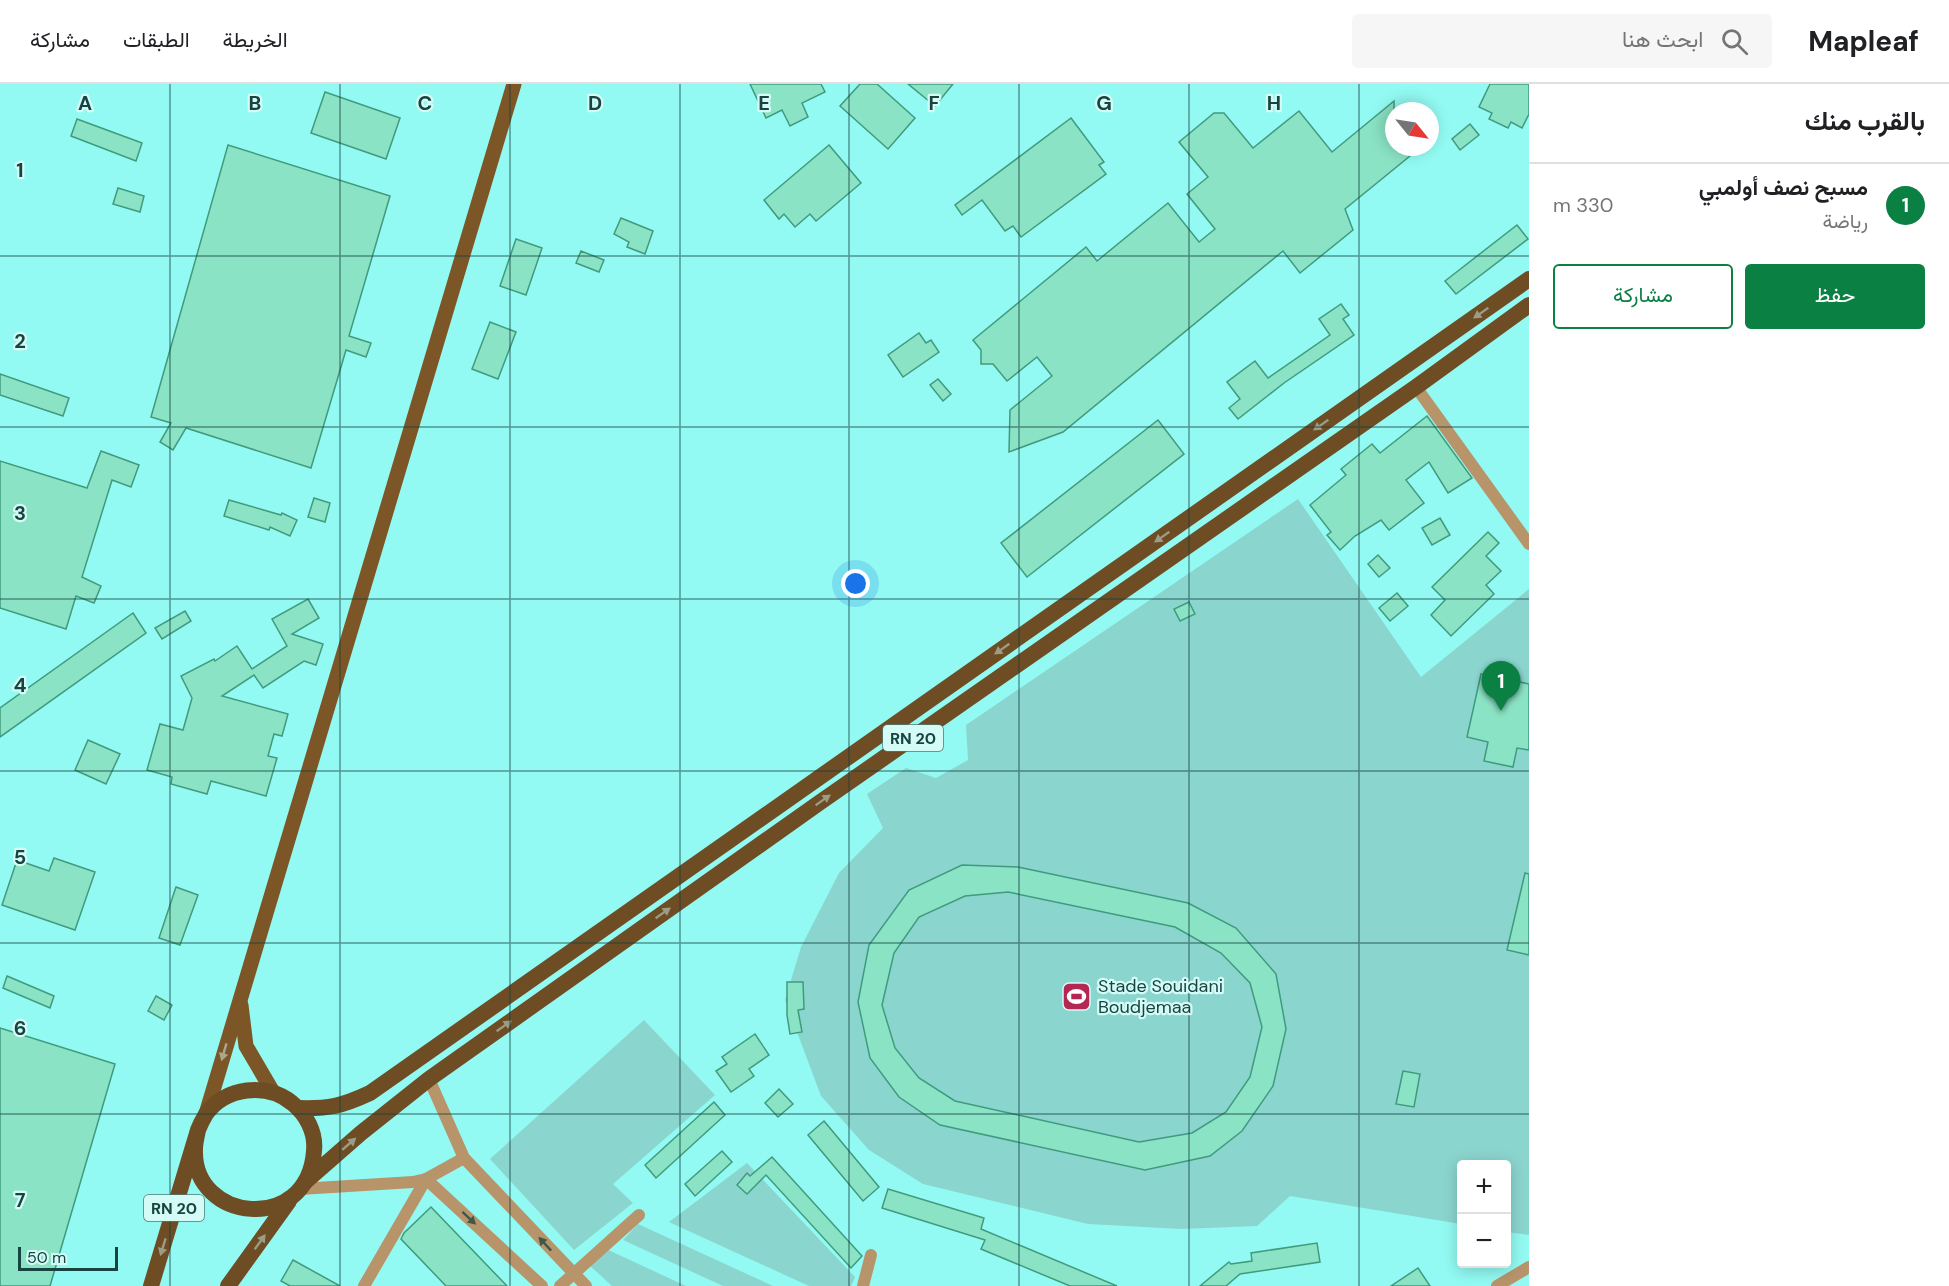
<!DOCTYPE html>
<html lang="ar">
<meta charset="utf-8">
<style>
body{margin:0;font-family:"DM Sans",Vazirmatn,sans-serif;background:#f6f6f6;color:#202124;direction:rtl}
.controls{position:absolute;right:18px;bottom:18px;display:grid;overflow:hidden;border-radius:6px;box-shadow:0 3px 15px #0003}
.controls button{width:54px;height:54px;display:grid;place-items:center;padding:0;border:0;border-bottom:2px solid #e0e0e0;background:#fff;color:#202124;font:30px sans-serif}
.compass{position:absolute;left:1385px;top:18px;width:54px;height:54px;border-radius:50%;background:#fff;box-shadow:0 3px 15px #0003;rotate:120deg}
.scale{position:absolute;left:18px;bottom:15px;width:100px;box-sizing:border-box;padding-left:6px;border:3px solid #174441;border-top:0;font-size:16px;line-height:21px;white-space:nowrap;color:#174441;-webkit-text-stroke:4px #d5fbf7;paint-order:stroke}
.you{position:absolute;left:856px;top:500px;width:21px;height:21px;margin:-15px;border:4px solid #fff;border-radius:50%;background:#1a73e8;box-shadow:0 0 0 9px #1a73e833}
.badge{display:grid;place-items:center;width:39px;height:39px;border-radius:50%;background:#0b8043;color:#fff;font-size:20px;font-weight:700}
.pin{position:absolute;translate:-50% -50px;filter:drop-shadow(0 2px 3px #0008)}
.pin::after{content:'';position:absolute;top:32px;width:21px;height:18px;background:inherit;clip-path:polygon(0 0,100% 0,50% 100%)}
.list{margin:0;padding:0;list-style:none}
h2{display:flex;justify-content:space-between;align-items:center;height:78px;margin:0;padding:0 24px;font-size:26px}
h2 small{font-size:20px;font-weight:400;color:#757577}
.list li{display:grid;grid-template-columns:39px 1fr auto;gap:18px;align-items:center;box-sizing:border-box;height:84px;padding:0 24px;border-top:2px solid #e0e0e0}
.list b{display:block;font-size:22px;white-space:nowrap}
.list p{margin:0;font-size:20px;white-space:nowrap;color:#757577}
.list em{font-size:20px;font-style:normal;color:#757577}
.actions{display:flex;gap:12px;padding:18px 24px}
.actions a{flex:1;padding:14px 0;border:2px solid #0b8043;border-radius:6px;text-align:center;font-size:21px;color:#0b8043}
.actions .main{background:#0b8043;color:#fff}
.icon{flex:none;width:33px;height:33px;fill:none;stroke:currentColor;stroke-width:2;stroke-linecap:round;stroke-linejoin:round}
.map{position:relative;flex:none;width:1529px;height:1202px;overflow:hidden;direction:ltr}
header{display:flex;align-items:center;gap:36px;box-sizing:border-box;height:84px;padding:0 30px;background:#fff;border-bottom:2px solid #e0e0e0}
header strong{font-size:28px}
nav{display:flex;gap:33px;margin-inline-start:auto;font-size:21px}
.search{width:420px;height:54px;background:#f6f6f6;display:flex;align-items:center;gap:15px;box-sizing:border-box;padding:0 21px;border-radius:6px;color:#757577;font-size:22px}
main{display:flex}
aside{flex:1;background:#fff}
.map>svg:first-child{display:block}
.green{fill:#8bd5cf}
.building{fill:#8ae3c4;stroke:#409b7e;stroke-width:1.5;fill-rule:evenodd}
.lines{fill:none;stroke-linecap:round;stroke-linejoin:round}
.minor{stroke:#b8946b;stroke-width:12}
.tertiary{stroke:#b8946b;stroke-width:12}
.primary{stroke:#7c5627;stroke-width:15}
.trunk{stroke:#6e4c24;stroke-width:16}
.oneway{fill:#9c9b83}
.oneway2{fill:#a8a88f}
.oneway3{fill:#3f584c}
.grid{fill:none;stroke:#174441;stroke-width:1.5;stroke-opacity:0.55}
.labels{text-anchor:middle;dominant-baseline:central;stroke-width:4.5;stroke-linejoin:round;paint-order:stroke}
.shield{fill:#d5fbf7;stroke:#507b78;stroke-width:1.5}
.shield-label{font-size:16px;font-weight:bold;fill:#174441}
.poi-label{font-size:18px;fill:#174441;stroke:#d5fbf7;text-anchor:start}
.grid-label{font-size:20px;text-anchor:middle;font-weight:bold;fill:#174441;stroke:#d5fbf7;stroke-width:4.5;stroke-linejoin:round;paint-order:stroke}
</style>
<header>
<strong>Mapleaf</strong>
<div class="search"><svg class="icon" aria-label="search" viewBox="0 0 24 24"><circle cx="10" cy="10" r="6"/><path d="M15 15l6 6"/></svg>ابحث هنا</div>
<nav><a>الخريطة</a><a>الطبقات</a><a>مشاركة</a></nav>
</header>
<main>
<aside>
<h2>بالقرب منك<small></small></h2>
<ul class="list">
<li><span class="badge">1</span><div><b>مسبح نصف أولمبي</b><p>رياضة</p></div><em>330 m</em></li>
</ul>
<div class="actions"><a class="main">حفظ</a><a>مشاركة</a></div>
</aside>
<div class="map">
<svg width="1529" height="1202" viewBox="0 0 1529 1202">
<rect width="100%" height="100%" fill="#92faf2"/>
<g class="green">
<polygon points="1298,415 1421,593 1529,505 1529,1151 1507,1148 1506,1080 1462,1080 1461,1140 1290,1112 1257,1142 1181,1145 1088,1140 923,1100 869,1066 821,1012 785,916 801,863 839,789 883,744 867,710 906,684 936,694 968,676 966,641"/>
<polygon points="644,936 715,1011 613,1100 633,1119 574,1166 490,1075"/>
<polygon points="747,1079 855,1193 851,1202 809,1202 669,1138"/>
<polygon points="638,1140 773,1202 723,1202 623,1156"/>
<polygon points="604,1164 686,1202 612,1202 587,1179"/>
</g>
<g class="building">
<polygon points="750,0 821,0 825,8 802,19 808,33 790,42 782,26 766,34"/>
<polygon points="860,0 877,0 915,34 888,65 840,22"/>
<polygon points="908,0 953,0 935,22"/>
<polygon points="1490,0 1529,0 1529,30 1522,44 1511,38 1508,44 1489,35 1492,29 1479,23"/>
<polygon points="325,8 400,34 386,75 311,49"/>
<polygon points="1394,17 1394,63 1421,63 1345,125 1353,146 1300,189 1283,167 1063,348 1009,368 1010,326 1052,292 1037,273 1007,297 993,280 981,280 981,266 973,256 1086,163 1097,177 1168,119 1199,158 1215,145 1187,110 1208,93 1179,58 1214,29 1224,29 1253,64 1299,27 1332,68"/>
<polygon points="1071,34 1104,78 1099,81 1106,90 1021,153 1013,142 1005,147 982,116 962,131 955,121"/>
<polygon points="77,35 142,59 136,77 71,52"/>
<polygon points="1470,40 1479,51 1460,66 1452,55"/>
<polygon points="228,61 390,112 349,252 371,259 366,273 346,266 311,384 186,344 173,366 160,358 171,339 151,333"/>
<polygon points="829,61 861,99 816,137 810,130 795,143 784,130 779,135 764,116"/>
<polygon points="118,104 144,112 140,128 113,120"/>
<polygon points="621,134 653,147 645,170 627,163 629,158 614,150"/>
<polygon points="1517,141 1528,155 1456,210 1445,197"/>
<polygon points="516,155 542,164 526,211 500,202"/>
<polygon points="581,167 604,176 599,188 576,179"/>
<polygon points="1341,220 1349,231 1343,235 1354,251 1284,299 1238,335 1229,324 1240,315 1227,298 1255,277 1268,294 1330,251 1319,235"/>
<polygon points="490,238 516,248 498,295 472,285"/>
<polygon points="919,249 926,259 931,256 939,268 903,293 888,271"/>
<polygon points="0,290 69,314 63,332 0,311"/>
<polygon points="938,295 951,310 943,317 930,301"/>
<polygon points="1427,332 1472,394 1448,409 1429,378 1406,396 1424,419 1389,446 1381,436 1355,452 1340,466 1327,451 1331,448 1310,421 1346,391 1341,385 1372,360 1380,369"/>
<polygon points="1158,336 1184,370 1027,493 1001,459"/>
<polygon points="101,367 139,381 131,403 112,396 82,493 101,502 94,519 76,512 66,545 0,524 0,377 87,404"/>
<polygon points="314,414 330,419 325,438 308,433"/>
<polygon points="229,416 281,431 282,429 297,436 290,452 270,443 269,446 224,432"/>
<polygon points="1440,434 1450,451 1432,461 1422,444"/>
<polygon points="1488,448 1499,459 1486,472 1501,487 1486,501 1494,510 1451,552 1431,531 1445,516 1432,503"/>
<polygon points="1378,471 1390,484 1379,493 1368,480"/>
<polygon points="1397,509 1408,522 1390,537 1379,524"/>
<polygon points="308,515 319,534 292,550 323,560 316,581 304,577 263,604 254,591 222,612 288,630 282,652 274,650 268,672 277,674 266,712 211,697 207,710 171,700 172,693 147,686 160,640 183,646 192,614 181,592 214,575 215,577 237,562 252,585 287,562 272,535"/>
<polygon points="1189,518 1195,530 1180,537 1174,525"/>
<polygon points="185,527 191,537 162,555 155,544"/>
<polygon points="133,529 146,549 0,653 0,624"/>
<polygon points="1481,590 1529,600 1529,666 1517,664 1513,683 1484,677 1488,658 1467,653"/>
<polygon points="88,656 120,670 106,700 75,686"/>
<polygon points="54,774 95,788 75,846 2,821 17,776 49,787"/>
<path d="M962 781 1018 783 1188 819 1236 844 1276 890 1286 945 1273 1002 1242 1047 1210 1072 1145 1086 940 1041 899 1013 870 974 858 918 869 861 909 806ZM1008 808 1175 843 1221 869 1250 899 1262 943 1250 993 1226 1028 1192 1049 1139 1058 955 1017 919 994 895 964 882 921 894 869 919 833 965 812Z"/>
<polygon points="1525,789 1529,790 1529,871 1507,866"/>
<polygon points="176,803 198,811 180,861 159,854"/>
<polygon points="7,892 54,912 50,924 3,904"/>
<polygon points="787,898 803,898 804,925 798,926 802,948 790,950 787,931"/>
<polygon points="156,912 172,921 164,936 148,927"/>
<polygon points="0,944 115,980 50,1202 0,1202"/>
<polygon points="755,950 769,971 749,985 754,992 731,1008 716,987 727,980 722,973"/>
<polygon points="1403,987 1420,990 1414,1023 1396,1020"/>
<polygon points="779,1005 793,1020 778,1033 765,1019"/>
<polygon points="714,1018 725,1031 656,1094 645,1081"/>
<polygon points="824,1037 879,1103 863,1117 808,1051"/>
<polygon points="722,1067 732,1078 695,1112 685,1100"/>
<polygon points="772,1073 862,1172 851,1184 766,1091 747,1110 737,1101 747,1089 750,1092"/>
<polygon points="888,1105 984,1134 981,1145 1117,1202 1070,1202 981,1165 985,1156 882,1124"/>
<polygon points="431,1123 507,1202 446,1202 401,1155 404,1149"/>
<polygon points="1317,1159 1320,1178 1240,1190 1226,1202 1200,1202 1229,1178 1231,1180 1252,1177 1251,1169"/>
<polygon points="293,1176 340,1202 290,1202 281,1197"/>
<polygon points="1418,1184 1430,1202 1391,1202"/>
</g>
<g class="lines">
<g class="minor">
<polyline points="1416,303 1529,460"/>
<polyline points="364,1202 426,1095"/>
<polyline points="560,1202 639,1131"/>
<polyline points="863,1202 871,1171"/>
</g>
<g class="tertiary">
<polyline points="429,995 464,1074 586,1202"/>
<polyline points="426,1095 542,1202"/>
<polyline points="300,1105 413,1098 426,1095 464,1074"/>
<polyline points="1497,1202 1529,1183"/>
</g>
<g class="primary">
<polyline points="241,921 246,962 273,1008"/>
<polyline points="206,1030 514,0"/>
</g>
<g class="trunk">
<path d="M298 1024C329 1025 342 1022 370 1009L1529 195"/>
<polyline points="305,1098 361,1049 429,995 819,719 1416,303 1529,221"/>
<path d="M151 1202 198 1046C200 1041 203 1035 206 1030 225 1003 267 998 292 1019 306 1030 316 1048 314 1067 308 1151 192 1138 195 1065 195 1059 197 1052 198 1046"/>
<polyline points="228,1202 289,1117"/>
</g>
</g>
<defs><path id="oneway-solid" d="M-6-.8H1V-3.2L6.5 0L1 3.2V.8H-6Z" transform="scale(1.5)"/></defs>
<g class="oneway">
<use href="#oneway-solid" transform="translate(1481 229) rotate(145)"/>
<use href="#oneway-solid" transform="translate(1321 341) rotate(145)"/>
<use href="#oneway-solid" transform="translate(1162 453) rotate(145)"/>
<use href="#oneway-solid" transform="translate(1002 565) rotate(145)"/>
<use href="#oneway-solid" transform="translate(823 716) rotate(-35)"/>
<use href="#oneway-solid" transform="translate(663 829) rotate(-35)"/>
<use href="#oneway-solid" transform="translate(504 942) rotate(-35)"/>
<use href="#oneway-solid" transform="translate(349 1060) rotate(-41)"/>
<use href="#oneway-solid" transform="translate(260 1158) rotate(-54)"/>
<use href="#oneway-solid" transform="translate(163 1163) rotate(107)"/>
</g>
<use class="oneway2" href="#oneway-solid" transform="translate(224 968) rotate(106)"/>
<g class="oneway3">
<use href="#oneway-solid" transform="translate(469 1134) rotate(43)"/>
<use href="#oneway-solid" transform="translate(545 1160) rotate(-133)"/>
</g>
<path class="grid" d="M170 0V1202M340 0V1202M510 0V1202M680 0V1202M849 0V1202M1019 0V1202M1189 0V1202M1359 0V1202M0 172H1529M0 343H1529M0 515H1529M0 687H1529M0 859H1529M0 1030H1529"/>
<defs>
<symbol id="stadium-square" viewBox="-11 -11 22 22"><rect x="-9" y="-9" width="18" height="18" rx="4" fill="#b62652" stroke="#d5fbf7"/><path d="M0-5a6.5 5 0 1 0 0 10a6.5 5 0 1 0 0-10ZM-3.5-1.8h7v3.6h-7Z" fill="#fff"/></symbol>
</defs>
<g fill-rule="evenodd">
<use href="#stadium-square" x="1060" y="896" width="33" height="33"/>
</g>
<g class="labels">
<g class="shield">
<rect x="883" y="641" width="60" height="26" rx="4.5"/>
<rect x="144" y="1111" width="60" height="26" rx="4.5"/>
</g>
<g class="shield-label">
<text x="913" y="654">RN 20</text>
<text x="174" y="1124">RN 20</text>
</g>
<g class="poi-label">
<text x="1098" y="902">Stade Souidani<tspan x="1098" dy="21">Boudjemaa</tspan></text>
</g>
</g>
<g class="grid-label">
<text x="85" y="26">A</text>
<text x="255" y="26">B</text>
<text x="425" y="26">C</text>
<text x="595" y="26">D</text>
<text x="764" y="26">E</text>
<text x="934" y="26">F</text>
<text x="1104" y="26">G</text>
<text x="1274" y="26">H</text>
<text x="20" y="93">1</text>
<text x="20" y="264">2</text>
<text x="20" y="436">3</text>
<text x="20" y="608">4</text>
<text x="20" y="780">5</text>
<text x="20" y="951">6</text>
<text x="20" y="1123">7</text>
</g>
</svg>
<div class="controls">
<button>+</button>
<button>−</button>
</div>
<svg class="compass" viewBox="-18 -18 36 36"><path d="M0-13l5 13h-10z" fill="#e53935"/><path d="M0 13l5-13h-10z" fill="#757577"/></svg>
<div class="scale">50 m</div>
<div class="you"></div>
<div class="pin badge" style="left:1501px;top:627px">1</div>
</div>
</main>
